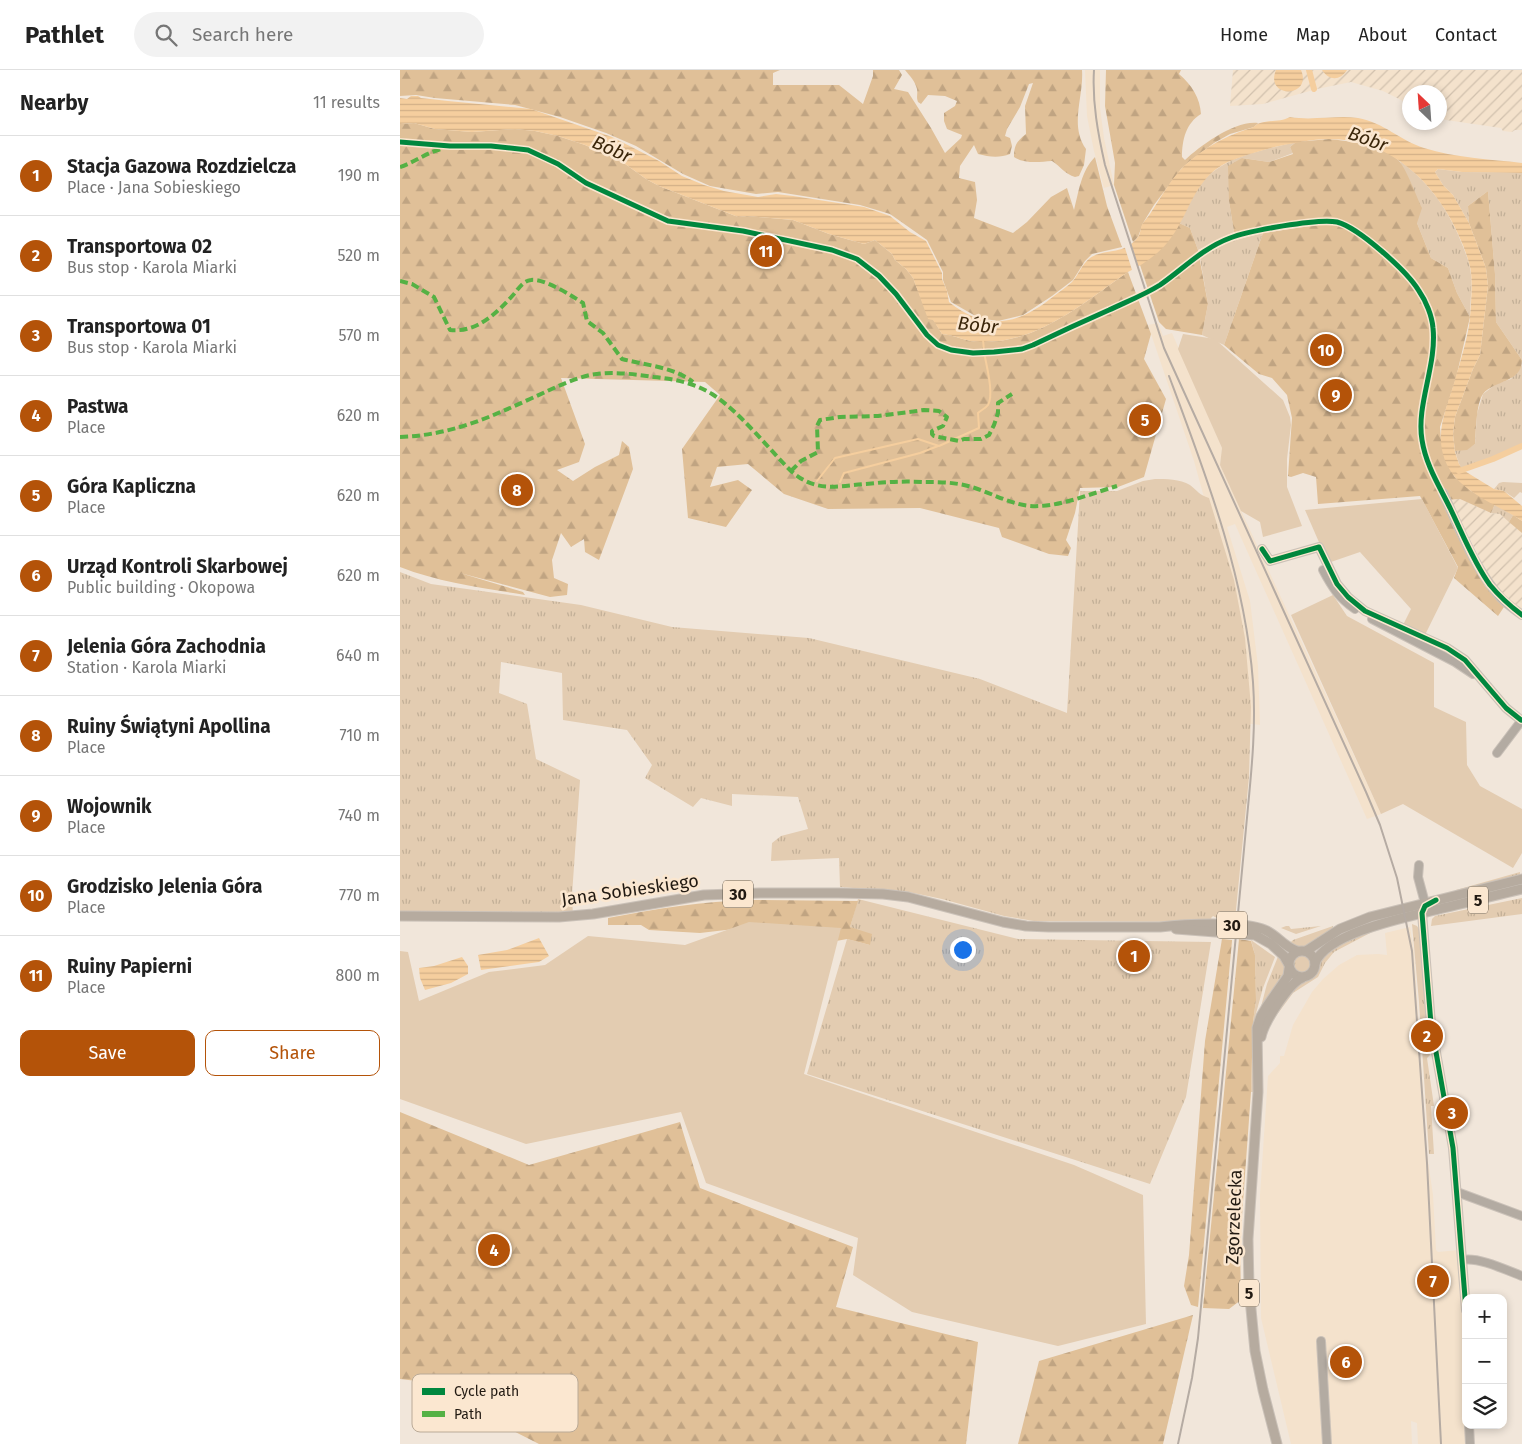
<!DOCTYPE html>
<meta charset="utf-8">
<style>
body{margin:0;font-family:"Fira Sans",sans-serif;background:#f2f2f2;color:#222}
.controls{position:absolute;right:15px;bottom:15px;display:grid;overflow:hidden;border-radius:10px;box-shadow:0 2px 8px #0003}
.controls button{width:45px;height:45px;display:grid;place-items:center;padding:0;border:0;border-bottom:1px solid #e0e0e0;background:#fff;color:#222;font:25px sans-serif}
.compass{position:absolute;left:1002px;top:15px;width:45px;height:45px;border-radius:50%;background:#fff;box-shadow:0 2px 8px #0003;rotate:335deg}
.you{position:absolute;left:562px;top:879px;width:18px;height:18px;margin:-12px;border:4px solid #fff;border-radius:50%;background:#1a73e8;box-shadow:0 0 0 8px #1a73e833}
.badge{display:grid;place-items:center;width:32px;height:32px;border-radius:50%;background:#b45309;color:#fff;font-size:16px;font-weight:700}
.pin{position:absolute;translate:-50% -50%;border:2px solid #fff;box-shadow:0 1px 5px #0006}
.list{margin:0;padding:0;list-style:none}
h2{display:flex;justify-content:space-between;align-items:center;height:65px;margin:0;padding:0 20px;font-size:21px}
h2 small{font-size:16px;font-weight:400;color:#767676}
.list li{display:grid;grid-template-columns:32px 1fr auto;gap:15px;align-items:center;box-sizing:border-box;height:80px;padding:0 20px;border-top:1px solid #e0e0e0}
.list b{display:block;font-size:19px;white-space:nowrap}
.list p{margin:0;font-size:16px;white-space:nowrap;color:#767676}
.list em{font-size:16px;font-style:normal;color:#767676}
.actions{display:flex;gap:10px;padding:15px 20px}
.actions a{flex:1;padding:11px 0;border:1px solid #b45309;border-radius:10px;text-align:center;font-size:18px;color:#b45309}
.actions .main{background:#b45309;color:#fff}
.icon{flex:none;width:28px;height:28px;fill:none;stroke:currentColor;stroke-width:2;stroke-linecap:round;stroke-linejoin:round}
.map{position:relative;flex:none;width:1122px;height:1374px;overflow:hidden}
header{display:flex;align-items:center;gap:30px;box-sizing:border-box;height:70px;padding:0 25px;background:#fff;border-bottom:1px solid #e0e0e0}
header strong{font-size:24px}
nav{display:flex;gap:28px;margin-inline-start:auto;font-size:18px}
.search{width:350px;height:45px;background:#f2f2f2;display:flex;align-items:center;gap:12px;box-sizing:border-box;padding:0 18px;border-radius:28px;color:#767676;font-size:19px}
main{display:flex}
aside{flex:1;background:#fff}
.map>svg:first-child{display:block}
.built{fill:#f4e2cc}
.industrial{fill:url(#industrial-furrows)}
.grass{fill:url(#grass-tufts)}
.forest{fill:url(#forest-firs)}
.green{fill:#e3ccb1}
.water{fill:url(#water-rules)}
.pier{fill:#f1e6da}
.lines{fill:none;stroke-linecap:round;stroke-linejoin:round}
.stream{stroke:#f5ce9e;stroke-width:2}
.canal{stroke:#f5ce9e;stroke-width:6}
.minor-casing{stroke:#cac1b8;stroke-width:10}
.major-casing{stroke:#cac1b8;stroke-width:11}
.minor{stroke:#b3aba2;stroke-width:8}
.major{stroke:#b6ab9f;stroke-width:9}
.rail{stroke:#b5aba3;stroke-width:2}
.quiet{stroke:#55b144;stroke-width:4;stroke-dasharray:8 4;stroke-linecap:butt}
.cycleway-casing{stroke:#fbe7d0;stroke-width:8}
.cycleway{stroke:#00873e;stroke-width:5}
.labels{text-anchor:middle;dominant-baseline:central;stroke-width:5;stroke-linejoin:round;paint-order:stroke}
.shield{fill:#fbe7d0;stroke:#63584b;stroke-width:1}
.shield-label{font-size:16px;font-weight:bold;fill:#221a12}
.street-label{font-size:18px;fill:#221a12;stroke:#fbe7d0}
.water-label{font-size:19px;font-style:italic;fill:#3b260a;stroke:#fbe7d0}
.key{fill:#fbe7d0;stroke:#baaa97;stroke-width:1}
.key-label{font-size:14px;fill:#221a12}
</style>
<header>
<strong>Pathlet</strong>
<div class="search"><svg class="icon" aria-label="search" viewBox="0 0 24 24"><circle cx="10" cy="10" r="6"/><path d="M15 15l6 6"/></svg>Search here</div>
<nav><a>Home</a><a>Map</a><a>About</a><a>Contact</a></nav>
</header>
<main>
<aside>
<h2>Nearby<small>11 results</small></h2>
<ul class="list">
<li><span class="badge">1</span><div><b>Stacja Gazowa Rozdzielcza</b><p>Place · Jana Sobieskiego</p></div><em>190 m</em></li>
<li><span class="badge">2</span><div><b>Transportowa 02</b><p>Bus stop · Karola Miarki</p></div><em>520 m</em></li>
<li><span class="badge">3</span><div><b>Transportowa 01</b><p>Bus stop · Karola Miarki</p></div><em>570 m</em></li>
<li><span class="badge">4</span><div><b>Pastwa</b><p>Place</p></div><em>620 m</em></li>
<li><span class="badge">5</span><div><b>Góra Kapliczna</b><p>Place</p></div><em>620 m</em></li>
<li><span class="badge">6</span><div><b>Urząd Kontroli Skarbowej</b><p>Public building · Okopowa</p></div><em>620 m</em></li>
<li><span class="badge">7</span><div><b>Jelenia Góra Zachodnia</b><p>Station · Karola Miarki</p></div><em>640 m</em></li>
<li><span class="badge">8</span><div><b>Ruiny Świątyni Apollina</b><p>Place</p></div><em>710 m</em></li>
<li><span class="badge">9</span><div><b>Wojownik</b><p>Place</p></div><em>740 m</em></li>
<li><span class="badge">10</span><div><b>Grodzisko Jelenia Góra</b><p>Place</p></div><em>770 m</em></li>
<li><span class="badge">11</span><div><b>Ruiny Papierni</b><p>Place</p></div><em>800 m</em></li>
</ul>
<div class="actions"><a class="main">Save</a><a>Share</a></div>
</aside>
<div class="map">
<svg width="1122" height="1374" viewBox="0 0 1122 1374">
<defs>
<pattern id="industrial-furrows" width="10" height="10" patternUnits="userSpaceOnUse" patternTransform="scale(1.25)"><rect width="10" height="10" fill="#f4e2cc"/><path d="M-1 1l2-2M0 10L10 0M9 11l2-2" fill="none" stroke="#d1c1ae"/></pattern>
<pattern id="grass-tufts" width="24" height="20" patternUnits="userSpaceOnUse" patternTransform="scale(1.25)"><rect width="24" height="20" fill="#e3ccb1"/><path d="M3 7l-1-3M5 7V3M7 7l1-3M15 17l-1-3M17 17v-4M19 17l1-3" fill="none" stroke="#c2af97"/></pattern>
<pattern id="forest-firs" width="22" height="20" patternUnits="userSpaceOnUse" patternTransform="scale(1.25)"><rect width="22" height="20" fill="#e0c098"/><path d="M5 1l3.5 6h-7zM16 11l3.5 6h-7z" fill="#c0a482"/></pattern>
<pattern id="water-rules" width="6" height="5" patternUnits="userSpaceOnUse" patternTransform="scale(1.25)"><rect width="6" height="5" fill="#f5ce9e"/><path d="M0 2.5h6" fill="none" stroke="#d2b087"/></pattern>
</defs>
<rect width="100%" height="100%" fill="#f1e6da"/>
<g class="built">
<polygon points="685,0 700,0 700,38 704,68 714,115 704,118 694,81 687,46"/>
<polygon points="758,253 763,266 772,263 822,378 820,395 981,744 967,749 835,454 827,457 850,531 858,596 860,655 844,653 836,543 794,391 748,255"/>
<polygon points="1010,857 1014,881 1027,1085 1033,1125 1036,1180 1038,1182 1059,1180 1064,1266 1062,1274 1066,1374 1018,1374 1017,1353 1011,1351 1012,1374 891,1374 861,1248 860,1125 868,1006 880,993 880,986 884,986 893,955 912,922 923,909 939,895 957,885 978,884 987,885 985,863"/>
</g>
<g class="industrial">
<polygon points="833,0 1122,0 1122,60 1115,60 1112,62 1103,61 1101,58 1046,50 1040,47 1040,22 1009,22 1009,34 983,21 951,12 917,19 863,34 830,36"/>
<polygon points="1049,429 1060,429 1091,443 1100,444 1120,460 1122,463 1122,539 1106,529 1091,510"/>
</g>
<g class="grass">
<path d="M896 72 890 77 893 83 869 92 842 88 829 131 834 162 798 180 790 158 779 153C785 143 791 127 797 119 819 86 861 81 896 72Z"/>
<path d="M1000 91C1031 114 1050 142 1064 179 1066 185 1069 191 1070 198 1073 211 1070 233 1070 247L1057 223 1048 198 1031 188 1017 153Z"/>
<polygon points="1038,99 1062,102 1122,103 1122,290 1096,252 1095,204 1088,121 1068,136 1069,153 1053,125 1043,115 1035,102"/>
<polygon points="863,163 824,275 802,265 808,234 800,188 828,172"/>
<polygon points="1122,295 1122,376 1093,389 1063,400 1059,394 1055,381 1067,379 1075,374 1077,344 1083,324 1096,314 1111,309"/>
<path d="M755 409C766 409 780 409 790 415 798 421 799 425 809 428L834 510 845 568 851 637 849 707 835 850 819 849 813 846 811 848 814 852 634 851 604 846 542 829 509 822 440 817 439 788 371 791 372 773 381 766 408 759 398 727 332 724V736L301 728 293 737 245 708 252 695 227 660 163 650 162 603 101 592 99 623 127 634 136 689 180 710 172 825 173 846H0V502L31 514 181 535 272 557 409 568 580 609 667 643 680 421H717L743 411Z"/>
<polygon points="1103,412 1122,413 1122,423 1120,422 1114,428 1104,421 1094,419 1099,413"/>
<polygon points="1095,434 1113,445 1109,452 1100,444 1091,443"/>
<polygon points="1120,802 1120,805 1055,822 1056,820"/>
<polygon points="1122,828 1122,844 1031,856 1032,849 1035,846"/>
<polygon points="458,829 618,869 811,872 786,1027 750,1114 407,1004 447,869 470,875 450,857"/>
<path d="M1012 854 1017 856 1019 859 1028 953C1021 965 1027 973 1030 985L1027 988 1034 1036H1031L1034 1084H1029L1019 932Z"/>
<polygon points="886,856 889,856 891,859 921,856 896,864 881,858"/>
<path d="M933 856 932 860C917 871 907 881 888 875L893 870Z"/>
<polygon points="969,862 972,862 934,882 925,893 918,907 893,923 873,950 868,952 900,912 910,910 916,905 922,887 945,871"/>
<polygon points="851,870 875,887 863,918 855,947 853,1022 851,1022 853,952 856,930 855,885"/>
<polygon points="879,884 883,889 885,903 859,944 867,914"/>
<circle cx="902" cy="894" r="9"/>
</g>
<g class="forest">
<path d="M0 0H380L373 3V15H439L463 34 473 6V0H499L502 5 494 19 508 22 531 58 545 83 561 68 562 65 547 59 544 51V43L555 36 557 31 545 26 528 25 521 34 518 32C516 27 518 24 517 19 515 11 510 6 505 0H682C684 27 669 55 686 79L684 95 679 106 675 107C665 104 661 97 652 91 639 92 625 94 614 87 614 75 617 71 626 64L625 36 633 13 629 14 620 37 607 59 605 66 610 68 612 76 610 84C600 88 589 87 578 84L574 75 560 96 559 108 575 112 577 130 574 148 613 163 627 152 651 127 667 118 674 140C679 121 681 101 695 87L707 136 722 177 692 184 685 191 673 210 652 226 623 245 598 251 579 248 551 232 543 210V202L527 170 490 144 460 135 378 122 356 124 310 116 283 104 236 76 206 63 160 47 115 35 35 28 16 25 0 26Z"/>
<path d="M706 0H781L779 4C792 15 800 28 801 44 786 53 782 70 782 87L785 90C800 76 835 50 858 53L854 57 830 64 814 73 790 91 781 99 754 135 743 153 738 167 733 172 714 115 715 93 705 36Z"/>
<path d="M14 53 35 59 72 62 115 59 135 61 158 66 185 75 221 91 246 109 259 116 338 147 347 146 393 150 429 164 464 174 475 170 492 184 495 190 506 199 513 208 522 231 542 264C555 265 567 272 580 272 637 274 683 233 728 202L751 264 744 289 766 329 744 407 718 417 680 418 675 443 666 470 671 478 668 486 649 484 602 467 599 458 520 438 428 439 384 424 348 394 317 397 310 417 338 410 352 420 326 457 288 448 282 379 320 325 305 312 161 308 185 374 179 392 157 400 173 411 195 397 219 385 222 371 229 377 233 399 199 490 185 482 184 469 171 477 161 463 152 490 154 508 168 514 167 525 150 527 60 503 123 522 125 525C83 518 41 513 0 497V54Z"/>
<path d="M929 69C948 71 983 75 998 90 1006 97 1017 128 1022 138L1017 153 1031 188 1048 198 1057 223 1070 247 1056 308 1040 357 1041 370 1054 406 1071 421 1095 434 1091 443 1060 429 1043 430 1071 491 1085 516 1104 537 1098 546 1054 508 1058 497 1020 426 918 434 916 407 903 403 891 407 888 406 892 348 887 325 872 308 859 304 824 275 863 163 924 154 936 155 952 160 969 171 1017 220 1027 241 1035 271C1035 252 1030 236 1021 220 1011 200 955 150 933 149 921 148 907 151 895 153 875 156 854 159 834 162L829 131 828 96 842 88 869 92 893 84 890 77 896 72Z"/>
<path d="M1088 121 1095 204 1096 252 1122 290C1122 313 1094 310 1083 324 1076 334 1076 362 1075 374L1067 380 1055 381 1053 364 1055 347 1073 299 1080 285 1088 216 1086 198 1069 153 1068 136Z"/>
<polygon points="779,153 790,158 798,180 808,234 802,265 766,259 759,252 740,195 767,172"/>
<polygon points="1113,445 1122,451 1122,463 1109,452"/>
<path d="M352 830 458 831 450 857 472 864 470 875 447 869 431 872 343 858 300 863 249 860 241 855H208V848C256 839 303 831 352 830Z"/>
<polygon points="822,869 832,870 832,871 798,1237 791,1235 784,1216 789,1185 805,971"/>
<polygon points="839,869 851,871 855,885 856,930 853,952 851,1022 840,1173 841,1230 829,1239 803,1238"/>
<polygon points="0,1042 129,1095 280,1052 300,1118 453,1177 436,1237 578,1272 566,1374 139,1374 48,1328 25,1312 0,1309"/>
<polygon points="793,1245 763,1374 618,1374 639,1291"/>
</g>
<g class="green">
<polygon points="783,264 815,269 883,330 890,347 891,355 887,389 887,417 902,456 863,467 860,452 841,441 820,395 822,378 778,279"/>
<polygon points="1022,429 1058,498 1025,565 1003,555 1011,539 960,482 928,493 905,440"/>
<polygon points="933,525 947,546 1034,593 1034,637 1066,652 1067,695 1080,716 1122,739 1122,783 1113,798 1003,734 981,744 891,545"/>
<polygon points="349,852 441,858 404,1004 674,1095 743,1125 746,1254 658,1276 512,1242 453,1205 458,1168 306,1113 281,1042 126,1074 0,1029 0,881 8,882 19,931 89,902 145,895 188,866 285,875"/>
</g>
<g class="water">
<path d="M876 0H901C913 28 864 29 876 0Z"/>
<path d="M922 0H947C940 11 929 11 922 0Z"/>
<path d="M11 26H18L21 28 48 31 131 39 212 67 259 91 282 106 304 115 324 121 358 127 376 124 393 126 464 137 490 146 510 162 526 171 542 203V209L547 221 549 232C587 262 618 255 654 226 660 221 667 217 672 212 679 204 682 194 690 188 704 178 724 186 738 167 741 163 740 157 743 153 745 150 748 147 750 144 762 126 773 104 791 90 811 74 826 66 851 58 855 57 856 54 860 53 870 50 881 52 890 47 912 51 936 45 958 48 983 52 1001 71 1024 78 1055 88 1090 89 1122 93V103L1062 102 1038 99 1035 102 1043 115 1053 125 1069 153 1086 198 1088 216 1080 285 1073 299 1055 347 1053 364 1055 382 1059 394 1063 400 1094 419 1104 421 1122 436V451C1094 432 1052 420 1043 384 1036 358 1048 334 1055 310 1060 293 1069 264 1070 247 1071 236 1073 207 1070 197 1066 180 1058 163 1050 148 1025 103 982 68 928 69 912 69 895 73 879 76 862 80 845 85 828 92 792 109 790 146 767 173 757 185 742 195 728 202 683 233 637 274 580 272 567 272 555 265 542 264L533 250 528 249 513 208 506 199 495 190 492 184 475 170 464 174 429 164 393 150 347 146 338 147 259 116 246 109 221 91 185 75 158 66 135 61 115 59 72 62 35 59 14 53 0 54V28L7 29Z"/>
<polygon points="139,868 149,886 139,892 81,900 78,885 107,880"/>
<polygon points="62,887 68,896 68,904 51,913 25,920 20,908 19,898 34,896"/>
</g>
<polygon class="pier" points="730,171 739,199 733,203 724,175"/>
<g class="lines">
<g class="stream">
<polyline points="583,270 584,280"/>
<path d="M417 411 435 388 518 369 539 376 579 358 578 343C581 340 586 338 588 335 594 325 587 298 585 287"/>
<polyline points="440,412 444,403 520,383 538,376"/>
</g>
<g class="canal">
<polyline points="909,0 914,19"/>
<polyline points="1059,401 1093,389 1122,376"/>
</g>
<defs>
<g id="minor">
<path d="M1043 423C1059 457 1075 500 1101 528 1107 534 1115 540 1122 545"/>
<polyline points="862,479 870,491 919,477 937,514 948,527 965,541 1047,578 1065,590 1106,638 1121,650"/>
<path d="M923 500C932 517 939 528 955 539"/>
<polyline points="972,549 1055,592 1073,604"/>
<polyline points="1097,683 1122,650"/>
<polyline points="1019,795 1018,807 1025,833"/>
<polyline points="1024,838 1022,843 1031,954 1053,1078 1066,1240"/>
<polyline points="1057,1122 1122,1146"/>
<path d="M1063 1190C1079 1187 1106 1200 1122 1206"/>
<polyline points="921,1271 927,1374"/>
<polyline points="1069,1355 1070,1374"/>
</g>
<g id="major">
<path d="M0 846 159 847 193 844 304 825 360 823H439L483 824 508 827 603 852 626 856 649 857H760C783 854 845 851 865 860 877 865 884 877 897 881"/>
<polyline points="776,859 855,865 871,874 884,886 888,893"/>
<circle cx="902" cy="894" r="13"/>
<polyline points="906,881 940,859 970,847 1122,809"/>
<path d="M915 893C928 861 1013 846 1043 838 1070 832 1096 825 1122 819"/>
<path d="M861 967C864 952 889 913 902 908"/>
<polyline points="877,1374 863,1320 855,1281 849,1218 848,1169 858,1022 857,958 861,946 867,936 888,906 889,899"/>
</g>
</defs>
<use href="#minor" class="minor-casing"/>
<use href="#major" class="major-casing"/>
<use href="#minor" class="minor"/>
<use href="#major" class="major"/>
<g class="rail">
<path d="M694 0C692 32 698 64 705 95L764 278 966 722 980 755 997 808 1012 881 1027 1093 1041 1374"/>
<path d="M769 306C806 405 845 506 853 612 856 654 852 696 848 737L798 1268 792 1308 778 1374"/>
</g>
<g class="quiet">
<path d="M0 97C15 92 26 83 41 79"/>
<path d="M0 211 12 214 34 227 50 260C77 263 97 243 114 224 119 218 123 211 131 210 144 208 172 226 183 233L187 251 203 263 222 289C245 295 274 297 293 312"/>
<path d="M0 367C50 365 86 349 130 329 150 320 169 310 190 305 211 301 233 304 254 307 275 309 294 313 312 324 340 342 367 377 391 401 416 423 436 416 466 414 485 412 503 411 522 412 537 412 553 412 568 416 592 422 614 438 640 436 664 435 693 423 717 416"/>
<polyline points="391,401 401,391 418,382 417,356 420,350 440,347 478,346 524,340 539,341 547,347 543,356 532,361 532,364 534,366 559,371 564,369 581,369 589,365 594,355 598,343 598,333 612,324"/>
</g>
<defs>
<g id="cycleway">
<path d="M0 72 50 76H91L128 80 158 94 186 113 268 151 343 161 432 180 457 189 479 206 496 224 527 265 538 275 551 280 573 283 594 282 622 279 633 275C658 263 684 251 709 240 726 232 744 225 760 215 783 199 803 178 830 168 848 161 918 148 937 152 959 158 1007 201 1019 221 1026 231 1032 246 1033 258 1037 295 1016 335 1022 370 1026 396 1040 417 1051 440 1063 465 1074 493 1090 515 1100 527 1110 536 1122 545"/>
<polyline points="862,479 870,491 919,477 937,514 948,527 965,541 1047,578 1065,590 1106,638 1121,650"/>
<polyline points="1036,830 1025,836 1022,843 1031,954 1053,1078 1066,1240"/>
</g>
</defs>
<use href="#cycleway" class="cycleway-casing"/>
<use href="#cycleway" class="cycleway"/>
</g>
<g class="labels">
<g class="shield">
<rect x="323" y="810.5" width="30" height="27" rx="4"/>
<rect x="1068" y="816.5" width="20" height="27" rx="4"/>
<rect x="817" y="841.5" width="30" height="27" rx="4"/>
<rect x="839" y="1209.5" width="20" height="27" rx="4"/>
</g>
<g class="shield-label">
<text x="338" y="824">30</text>
<text x="1078" y="830">5</text>
<text x="832" y="855">30</text>
<text x="849" y="1223">5</text>
</g>
<g class="street-label">
<text transform="translate(230 820) rotate(-8)">Jana Sobieskiego</text>
<text transform="translate(834 1147) rotate(-88)">Zgorzelecka</text>
</g>
<g class="water-label">
<text transform="translate(968 69) rotate(20)">Bóbr</text>
<text transform="translate(212 79) rotate(24)">Bóbr</text>
<text transform="translate(578 255) rotate(6)">Bóbr</text>
</g>
</g>
<rect x="12" y="1304" width="166" height="58" rx="8" class="key"/>
<rect x="22" y="1318" width="23" height="7" fill="#00873e"/>
<rect x="22" y="1341" width="23" height="6" fill="#55b144"/>
<g class="key-label">
<text x="54" y="1326">Cycle path</text>
<text x="54" y="1349">Path</text>
</g>
</svg>
<div class="controls">
<button>+</button>
<button>−</button>
<button><svg class="icon" aria-label="layers" viewBox="0 0 24 24"><path d="M12 4l9 5-9 5-9-5zM3 14l9 5 9-5"/></svg></button>
</div>
<svg class="compass" viewBox="-18 -18 36 36"><path d="M0-13l5 13h-10z" fill="#e53935"/><path d="M0 13l5-13h-10z" fill="#767676"/></svg>
<div class="you"></div>
<div class="pin badge" style="left:734px;top:886px">1</div>
<div class="pin badge" style="left:1027px;top:966px">2</div>
<div class="pin badge" style="left:1052px;top:1043px">3</div>
<div class="pin badge" style="left:94px;top:1180px">4</div>
<div class="pin badge" style="left:745px;top:350px">5</div>
<div class="pin badge" style="left:946px;top:1292px">6</div>
<div class="pin badge" style="left:1033px;top:1211px">7</div>
<div class="pin badge" style="left:117px;top:420px">8</div>
<div class="pin badge" style="left:936px;top:325px">9</div>
<div class="pin badge" style="left:926px;top:280px">10</div>
<div class="pin badge" style="left:366px;top:181px">11</div>
</div>
</main>
